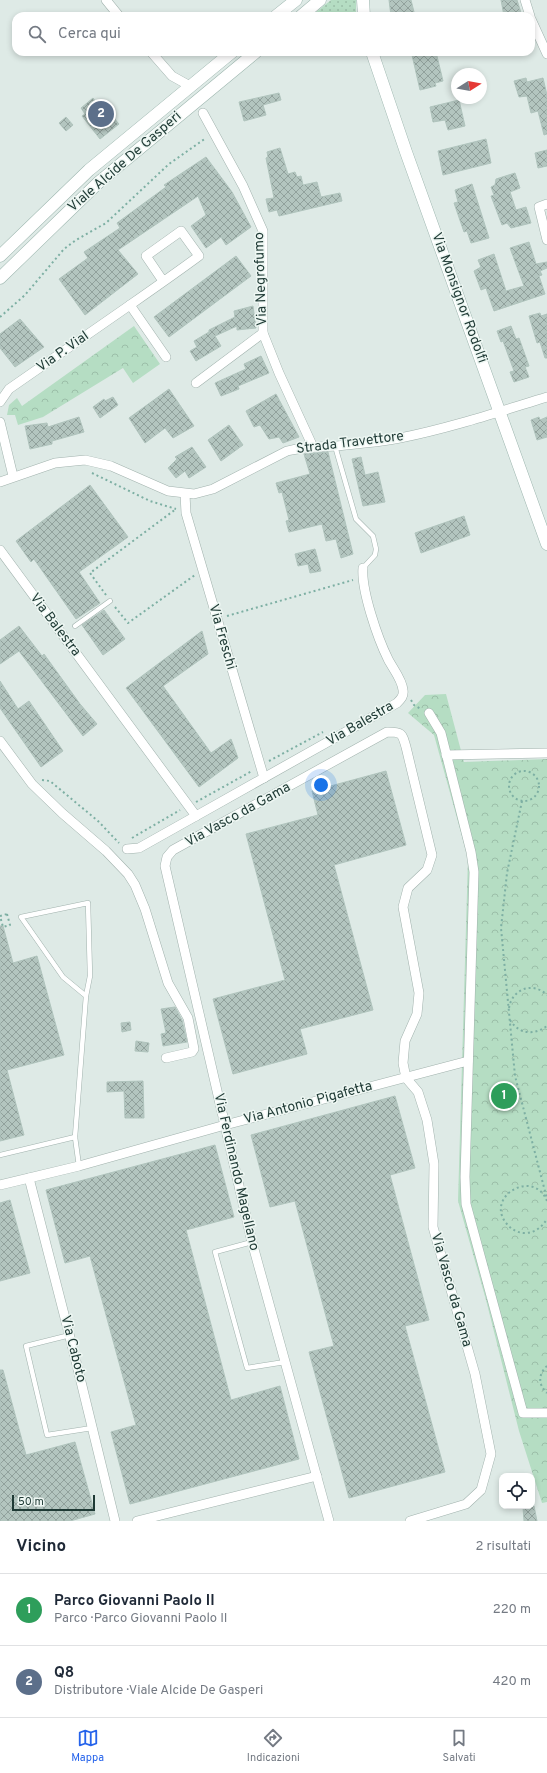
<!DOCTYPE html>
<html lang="it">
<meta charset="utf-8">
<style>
body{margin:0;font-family:Overpass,sans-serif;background:#f6f6f7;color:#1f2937}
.controls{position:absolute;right:12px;bottom:12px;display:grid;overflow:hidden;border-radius:8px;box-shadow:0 2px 6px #0003}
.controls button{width:36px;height:36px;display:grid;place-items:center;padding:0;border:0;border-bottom:1px solid #e0e1e3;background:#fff;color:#1f2937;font:20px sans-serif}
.compass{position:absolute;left:451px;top:68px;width:36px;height:36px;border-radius:50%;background:#fff;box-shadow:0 2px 6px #0003;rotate:79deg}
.scale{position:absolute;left:12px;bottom:10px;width:83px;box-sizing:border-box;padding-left:4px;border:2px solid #1f3a35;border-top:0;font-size:11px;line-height:14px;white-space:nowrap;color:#1f3a35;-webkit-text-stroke:3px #eef7f3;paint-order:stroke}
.you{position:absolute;left:321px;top:785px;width:14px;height:14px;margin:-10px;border:3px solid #fff;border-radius:50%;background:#1a73e8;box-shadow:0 0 0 6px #1a73e833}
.badge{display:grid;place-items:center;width:26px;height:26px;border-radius:50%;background:#2563eb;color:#fff;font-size:13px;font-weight:700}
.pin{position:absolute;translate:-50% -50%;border:2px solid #fff;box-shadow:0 1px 4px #0006}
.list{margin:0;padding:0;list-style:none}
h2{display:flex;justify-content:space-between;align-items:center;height:52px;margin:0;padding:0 16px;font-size:17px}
h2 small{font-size:13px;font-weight:400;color:#747a83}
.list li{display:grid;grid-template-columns:26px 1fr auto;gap:12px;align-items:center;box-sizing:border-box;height:72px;padding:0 16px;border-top:1px solid #e0e1e3}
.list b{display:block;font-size:15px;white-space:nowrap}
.list p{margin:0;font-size:13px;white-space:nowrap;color:#747a83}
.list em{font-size:13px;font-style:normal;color:#747a83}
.icon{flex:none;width:22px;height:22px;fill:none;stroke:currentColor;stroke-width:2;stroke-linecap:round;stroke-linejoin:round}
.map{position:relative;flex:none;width:547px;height:1521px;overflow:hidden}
.search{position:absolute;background:#fff;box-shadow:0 2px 6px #0003;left:12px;right:12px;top:12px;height:44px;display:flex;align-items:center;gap:10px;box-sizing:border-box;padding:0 14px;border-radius:12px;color:#747a83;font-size:15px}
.sheet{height:196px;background:#fff}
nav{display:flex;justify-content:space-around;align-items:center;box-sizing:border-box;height:56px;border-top:1px solid #e0e1e3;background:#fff;font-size:11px;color:#747a83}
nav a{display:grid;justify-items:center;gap:2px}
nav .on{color:#2563eb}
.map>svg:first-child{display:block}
.grass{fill:url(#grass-dots)}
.park{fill:url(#park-crowns)}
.building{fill:url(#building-cross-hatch);stroke:#b0c4bd}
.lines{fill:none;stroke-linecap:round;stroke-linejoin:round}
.lane-casing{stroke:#a1b2ad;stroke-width:5.5}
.street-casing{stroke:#a1b2ad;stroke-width:10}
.secondary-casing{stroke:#9db6af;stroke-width:13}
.path{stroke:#7dafa3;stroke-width:2;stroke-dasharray:2 3;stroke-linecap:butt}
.lane{stroke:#fff;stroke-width:4.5}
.street{stroke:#fff;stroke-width:9}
.secondary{stroke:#fff;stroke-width:12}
.labels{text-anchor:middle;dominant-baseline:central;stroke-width:3;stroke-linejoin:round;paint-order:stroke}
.street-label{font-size:14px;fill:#1f3a35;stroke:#eef7f3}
</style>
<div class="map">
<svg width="547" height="1521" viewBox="0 0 547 1521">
<defs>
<pattern id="grass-dots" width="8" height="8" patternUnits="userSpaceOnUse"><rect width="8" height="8" fill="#b5ddc3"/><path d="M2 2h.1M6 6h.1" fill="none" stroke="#9bbea8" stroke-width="1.8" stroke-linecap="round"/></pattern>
<pattern id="park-crowns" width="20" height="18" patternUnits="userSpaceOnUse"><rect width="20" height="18" fill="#b5ddc3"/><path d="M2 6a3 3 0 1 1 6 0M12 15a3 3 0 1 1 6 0" fill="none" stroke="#9bbea8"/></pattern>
<pattern id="building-cross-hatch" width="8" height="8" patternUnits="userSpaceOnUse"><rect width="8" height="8" fill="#b3c5bf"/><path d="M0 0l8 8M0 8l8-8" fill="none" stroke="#91a19c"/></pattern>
</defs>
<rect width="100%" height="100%" fill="#deeae6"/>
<path class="grass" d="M331 0H356V16C342 16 329 11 315 13Z"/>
<g class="park">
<polygon points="134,326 160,364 133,383 123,368 43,417 18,425 15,415 7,415 9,405 17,398 22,406"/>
<polygon points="446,694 464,762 547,759 547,1502 542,1503 519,1431 486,1300 458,1201 468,858 434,735 408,713 425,695"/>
</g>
<g class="building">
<polygon points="389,0 411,0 415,16 391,16"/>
<polygon points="501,0 517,0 522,16 504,16"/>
<polygon points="426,52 428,54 436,52 443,81 435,83 436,86 420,90 412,55"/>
<polygon points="526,78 527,82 543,78 547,95 547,134 544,135 538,111 531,113 527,96 519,97 514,81"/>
<polygon points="279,93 281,100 263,105 266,115 244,121 239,102"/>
<polygon points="93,98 97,104 100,102 119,124 100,139 82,116 85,114 81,108"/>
<polygon points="459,100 465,126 448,130 445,120 433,122 430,107"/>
<polygon points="66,117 73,125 66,131 59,123"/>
<polygon points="486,139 491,163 443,175 438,151"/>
<polygon points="280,148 288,174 295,172 297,177 301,176 303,185 317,182 321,197 340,193 342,201 279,216 277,210 269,212 266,199 274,198 266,158 268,157 267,152"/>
<polygon points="547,150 547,166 538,168 535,153"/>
<polygon points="206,157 232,192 251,227 226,245 221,237 206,248 191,226 206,215 198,196 118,250 138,274 85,315 59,279 88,258 84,252 120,228 117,223 166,187 164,185"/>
<polygon points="515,173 520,188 510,192 516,210 526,207 531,223 511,228 507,223 502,225 491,196 494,195 491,187 495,185 496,179"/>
<polygon points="472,184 489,238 471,243 467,231 464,232 454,203 458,202 455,190"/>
<polygon points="529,242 536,264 547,262 547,268 540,271 542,275 539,276 545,294 494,311 486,288 481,290 474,271 481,267 478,260 494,254 506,291 524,286 510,248"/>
<polygon points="236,256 251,276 169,337 154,317"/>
<polygon points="253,306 256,328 237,330 237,326 215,336 221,346 196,361 190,351 197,347 194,341 209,332 209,330 235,317 234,311"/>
<polygon points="540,313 541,316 547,314 547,358 545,358 540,342 537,343 529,316"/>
<polygon points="20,319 44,347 15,367 0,348 0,334"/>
<polygon points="511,326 516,339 519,338 529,366 525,367 529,377 514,382 510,372 514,371 503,341 501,342 497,331"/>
<polygon points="261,356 269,373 238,386 239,389 221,396 215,383 246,369 244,364"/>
<polygon points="169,389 194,426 173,438 165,428 145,443 129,418"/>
<polygon points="276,394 299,437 283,443 279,437 269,439 260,425 254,427 246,411"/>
<polygon points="113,397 118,405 100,418 93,407 104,399 105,401"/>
<polygon points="79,417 84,432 52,441 52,444 30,449 25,426 47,423 48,427"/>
<polygon points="539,417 540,420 547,417 547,437 537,440 531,420"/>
<polygon points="229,425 243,445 221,461 208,440"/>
<polygon points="192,447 206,467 189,478 185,471 176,478 168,468 177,459 175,457"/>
<polygon points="328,452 353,554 341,558 336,539 326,541 322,524 289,532 286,521 289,520 282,492 279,493 276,483 310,474 304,454"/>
<polygon points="361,457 365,475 378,472 385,502 363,506 352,459"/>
<polygon points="90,485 128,537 79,572 100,603 76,619 34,559 31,562 16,541"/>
<polygon points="464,516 470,535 421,553 415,533"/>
<polygon points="315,549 321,571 310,573 308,564 298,566 295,554"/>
<polygon points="104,610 125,639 103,655 82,625"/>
<polygon points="19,626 42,656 44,654 80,704 97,724 83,736 19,651 0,664 0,640"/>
<polygon points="202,631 208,654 163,686 211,753 231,739 238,758 199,787 126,688"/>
<polygon points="0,681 18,709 29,701 63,751 41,767 0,708"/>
<polygon points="386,771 406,845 334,865 373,1010 300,1029 307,1054 233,1074 213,999 285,980 246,834 318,815 312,791"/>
<polygon points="0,926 3,926 13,963 37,956 64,1055 7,1070 24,1135 0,1141"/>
<polygon points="175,1007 182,1020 187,1042 163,1046 161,1034 166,1033 161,1009"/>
<polygon points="130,1022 131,1030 122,1032 121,1023"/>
<polygon points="136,1041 149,1043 148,1052 135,1051"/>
<polygon points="143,1081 144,1118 125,1118 124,1091 107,1092 107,1082"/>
<polygon points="395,1096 415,1168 390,1175 429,1320 405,1326 445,1472 349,1498 309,1352 334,1346 295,1201 270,1207 251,1135"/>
<polygon points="215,1145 234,1217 186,1230 231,1400 280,1386 299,1459 130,1504 111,1432 136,1425 90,1256 65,1263 46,1190"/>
<polygon points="10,1200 30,1273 0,1281 0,1203"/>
<polygon points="0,1370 3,1370 26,1455 75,1442 95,1514 70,1521 0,1521"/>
<polygon points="532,1506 534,1506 537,1521 524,1521 523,1507"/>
</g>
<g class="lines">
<defs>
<g id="lane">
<polyline points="335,446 356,519 373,536 376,549 375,555 363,568"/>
<polyline points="75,626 110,601"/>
<polyline points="0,1155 75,1137"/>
<polyline points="79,1166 75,1137 86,996 90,976 88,903 21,917 63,977 86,996"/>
<polyline points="252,1242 215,1252 247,1368 285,1362"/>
<polyline points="70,1335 26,1346 47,1435 92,1428"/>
</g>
<g id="street">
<polyline points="106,0 119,16"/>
<polyline points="525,0 530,16"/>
<polyline points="531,19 547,54"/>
<polyline points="151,52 172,76 190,86"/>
<polyline points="203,113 243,186 263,231 263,333 279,373 313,447"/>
<polyline points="547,204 539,207 547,240"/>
<polyline points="130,305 166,357"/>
<polyline points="196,383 263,333"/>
<path d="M0 402 9 389 130 305C153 289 176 273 199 256L181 231 146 256 163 281"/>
<polyline points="0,422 13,476"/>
<path d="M0 482 55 463 85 460 111 466 168 491 194 494 213 489 287 451C303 447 319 447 336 446 357 444 379 442 400 438 450 428 498 412 547 397"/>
<polyline points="185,494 186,513 264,778"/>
<path d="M0 550 196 816 397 703C401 699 404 696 403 690 402 679 393 669 388 659 378 639 361 590 363 568"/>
<polyline points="429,713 441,733 471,852 474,872 465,1177 466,1204 523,1413 547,1413"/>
<polyline points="0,741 32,784 62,813 106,851 128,874 135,885 145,909 168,983 188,1018 194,1049 192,1052 166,1058"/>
<polyline points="446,755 547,753"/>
<polyline points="127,849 139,848 196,816"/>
<polyline points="29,1178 74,1353 115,1521"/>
<polyline points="0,1185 79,1166 225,1125 468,1061"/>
<polyline points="137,1521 317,1476"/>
<path d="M329 1521 252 1242 165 866 167 857 173 850 387 732C402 732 402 733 406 747L432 855 427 870 408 888 403 907 419 993 417 1014 405 1041 403 1063 406 1078 418 1092 427 1120 434 1164 433 1227 475 1374 491 1454 481 1490 466 1504 410 1521"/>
</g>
<g id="secondary">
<polyline points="363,0 364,16"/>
<polyline points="276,16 296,0"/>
<polyline points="301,16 320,0"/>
<polyline points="372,52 406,152 547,544"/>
<polyline points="0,256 89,170 232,52"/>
<polyline points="0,278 99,182 256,52"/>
</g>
</defs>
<use href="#lane" class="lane-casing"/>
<use href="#street" class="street-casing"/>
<use href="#secondary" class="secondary-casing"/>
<g class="path">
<polyline points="0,317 25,295 64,249 76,240 106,223 169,164 206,138"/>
<polyline points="92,473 150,501 176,509"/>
<polyline points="106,595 90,573 176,509"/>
<polyline points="115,607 128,623 195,575"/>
<polyline points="227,616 353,580"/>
<polyline points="411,700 414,705 421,709"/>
<polyline points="269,761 323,732"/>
<circle cx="524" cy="786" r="15"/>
<polyline points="42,780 50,781 98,821 119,843"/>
<polyline points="522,801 507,873 501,928 515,1076 547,1199"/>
<polyline points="196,802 252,771"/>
<polyline points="132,838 180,810"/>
<polygon points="7,914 10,925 3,927 0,916"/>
<path d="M509 1008C512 989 533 981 547 995"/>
<path d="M510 1020C519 1034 533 1036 547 1026"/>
<path d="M547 1201C534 1168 485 1196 506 1223 511 1229 517 1233 525 1233 535 1233 542 1227 547 1219"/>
<path d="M547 1366C538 1374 538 1385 547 1393"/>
</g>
<use href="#lane" class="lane"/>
<use href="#street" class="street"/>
<use href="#secondary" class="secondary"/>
</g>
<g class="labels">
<g class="street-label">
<text transform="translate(125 162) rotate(-41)">Viale Alcide De Gasperi</text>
<text transform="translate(261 279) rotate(-92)">Via Negrofumo</text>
<text transform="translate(459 298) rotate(70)">Via Monsignor Rodolfi</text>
<text transform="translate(63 352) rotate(-35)">Via P. Vial</text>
<text transform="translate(350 443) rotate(-7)">Strada Travettore</text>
<text transform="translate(55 625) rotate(53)">Via Balestra</text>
<text transform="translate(222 637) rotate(74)">Via Freschi</text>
<text transform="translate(360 724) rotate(-30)">Via Balestra</text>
<text transform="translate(238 815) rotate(-29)">Via Vasco da Gama</text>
<text transform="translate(308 1103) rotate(-15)">Via Antonio Pigafetta</text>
<text transform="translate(236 1172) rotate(77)">Via Ferdinando Magellano</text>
<text transform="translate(451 1290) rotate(74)">Via Vasco da Gama</text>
<text transform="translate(73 1349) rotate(76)">Via Caboto</text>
</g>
</g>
</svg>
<div class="controls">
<button><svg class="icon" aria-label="locate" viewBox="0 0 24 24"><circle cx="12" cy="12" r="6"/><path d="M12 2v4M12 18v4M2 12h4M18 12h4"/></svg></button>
</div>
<svg class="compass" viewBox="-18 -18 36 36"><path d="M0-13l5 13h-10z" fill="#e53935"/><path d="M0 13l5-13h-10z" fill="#747a83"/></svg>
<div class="scale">50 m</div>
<div class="you"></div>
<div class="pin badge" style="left:504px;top:1096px;background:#2e9e5b">1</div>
<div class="pin badge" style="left:101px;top:114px;background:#5c6f8a">2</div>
<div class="search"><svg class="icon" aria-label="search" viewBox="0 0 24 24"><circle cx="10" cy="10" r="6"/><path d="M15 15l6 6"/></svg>Cerca qui</div>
</div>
<section class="sheet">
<h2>Vicino<small>2 risultati</small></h2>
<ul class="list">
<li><span class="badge" style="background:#2e9e5b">1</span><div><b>Parco Giovanni Paolo II</b><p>Parco · Parco Giovanni Paolo II</p></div><em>220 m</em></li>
<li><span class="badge" style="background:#5c6f8a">2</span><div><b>Q8</b><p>Distributore · Viale Alcide De Gasperi</p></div><em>420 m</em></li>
</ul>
</section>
<nav>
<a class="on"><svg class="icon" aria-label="map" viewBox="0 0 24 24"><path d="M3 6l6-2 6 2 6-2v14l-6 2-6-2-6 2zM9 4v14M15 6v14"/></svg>Mappa</a>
<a><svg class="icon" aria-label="directions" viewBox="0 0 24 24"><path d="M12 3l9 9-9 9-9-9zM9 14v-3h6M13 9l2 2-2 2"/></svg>Indicazioni</a>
<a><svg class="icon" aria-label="saved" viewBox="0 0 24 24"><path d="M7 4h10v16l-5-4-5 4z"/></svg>Salvati</a>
</nav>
